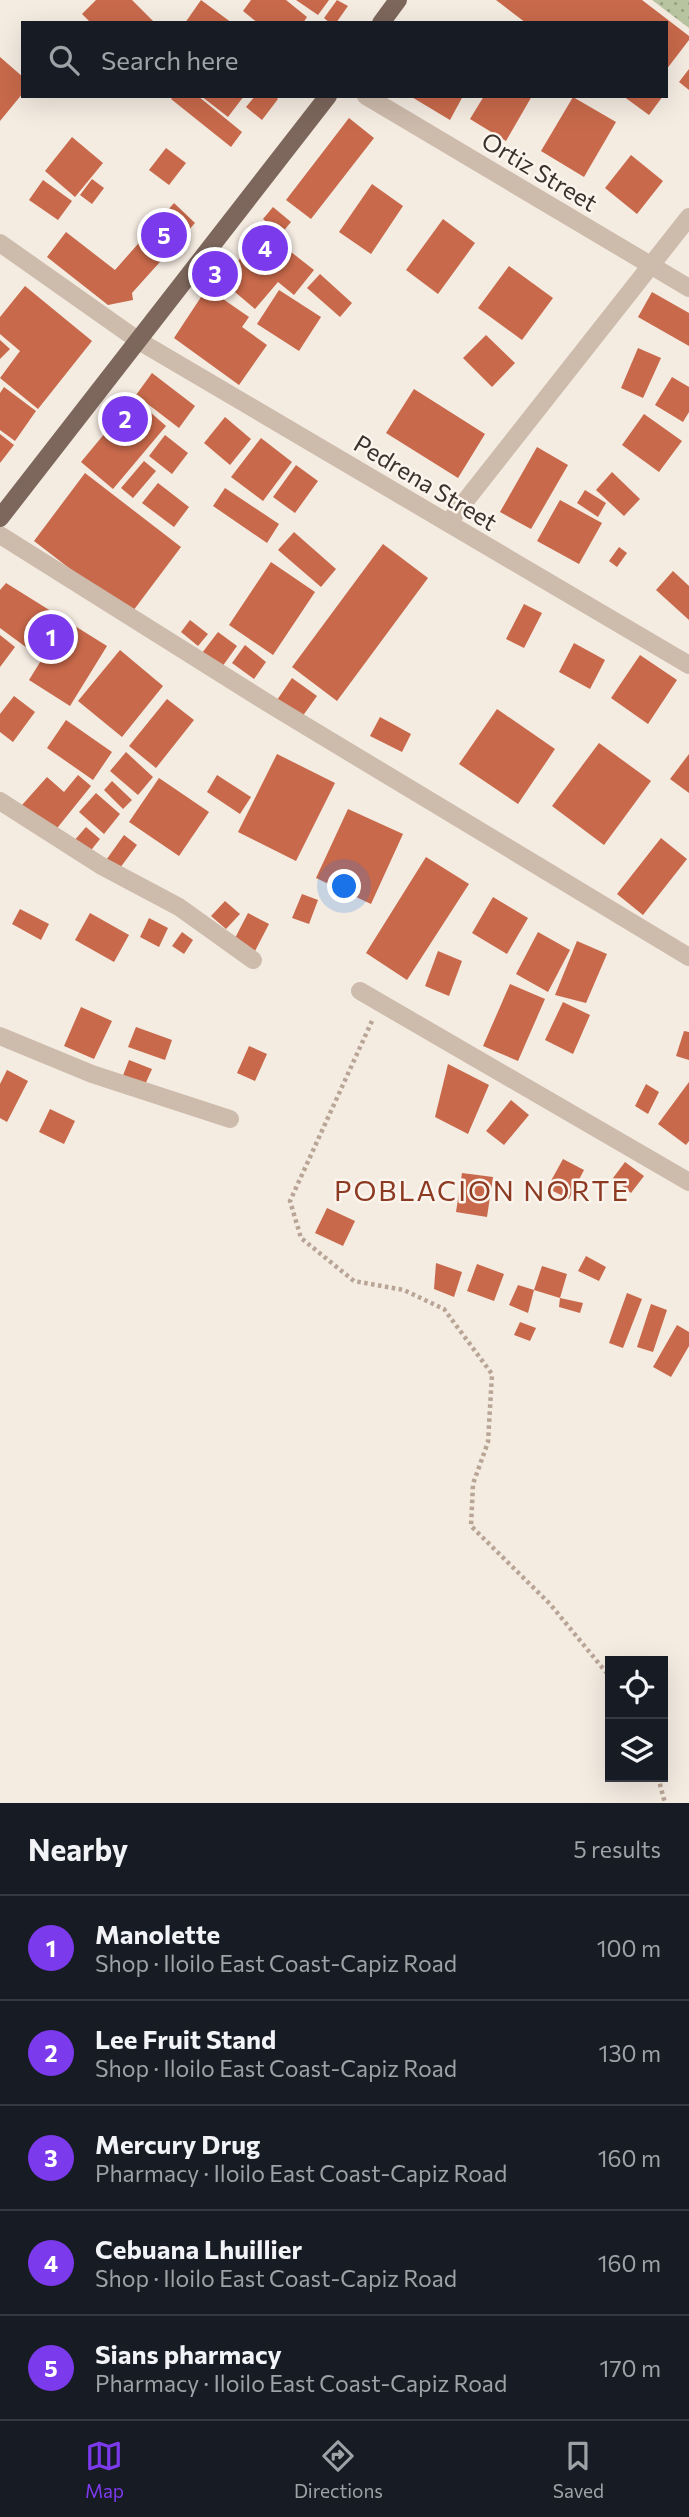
<!DOCTYPE html>
<meta charset="utf-8">
<style>
body{margin:0;font-family:Commissioner,sans-serif;background:#20242c;color:#f1f3f6}
.controls{position:absolute;right:21px;bottom:21px;display:grid;overflow:hidden;border-radius:0px;box-shadow:0 7px 28px #0002}
.controls button{width:63px;height:63px;display:grid;place-items:center;padding:0;border:0;border-bottom:2px solid #363941;background:#171b24;color:#f1f3f6;font:35px sans-serif}
.you{position:absolute;left:345px;top:887px;width:24px;height:24px;margin:-18px;border:5px solid #fff;border-radius:50%;background:#1a73e8;box-shadow:0 0 0 10px #1a73e833}
.badge{display:grid;place-items:center;width:46px;height:46px;border-radius:50%;background:#7c3aed;color:#fff;font-size:23px;font-weight:700}
.pin{position:absolute;translate:-50% -50%;border:4px solid #fff;box-shadow:0 2px 7px #0006}
.list{margin:0;padding:0;list-style:none}
h2{display:flex;justify-content:space-between;align-items:center;height:91px;margin:0;padding:0 28px;font-size:30px}
h2 small{font-size:23px;font-weight:400;color:#9ea1a6}
.list li{display:grid;grid-template-columns:46px 1fr auto;gap:21px;align-items:center;box-sizing:border-box;height:105px;padding:0 28px;border-top:2px solid #363941}
.list b{display:block;font-size:26px;white-space:nowrap}
.list p{margin:0;font-size:23px;white-space:nowrap;color:#9ea1a6}
.list em{font-size:23px;font-style:normal;color:#9ea1a6}
.icon{flex:none;width:38px;height:38px;fill:none;stroke:currentColor;stroke-width:2;stroke-linecap:round;stroke-linejoin:round}
.map{position:relative;flex:none;width:689px;height:1803px;overflow:hidden}
.search{position:absolute;background:#171b24;box-shadow:0 7px 28px #0002;left:21px;right:21px;top:21px;height:77px;display:flex;align-items:center;gap:18px;box-sizing:border-box;padding:0 24px;border-radius:0px;color:#9ea1a6;font-size:26px}
.sheet{height:616px;background:#171b24}
nav{display:flex;justify-content:space-around;align-items:center;box-sizing:border-box;height:98px;border-top:2px solid #363941;background:#171b24;font-size:19px;color:#9ea1a6}
nav a{display:grid;justify-items:center;gap:4px}
nav .on{color:#7c3aed}
.map>svg:first-child{display:block}
.park{fill:url(#park-dots)}
.building{fill:#c8694b}
.lines{fill:none;stroke-linecap:round;stroke-linejoin:round}
.path{stroke:#b9a596;stroke-width:4.5;stroke-dasharray:3.5 3.5;stroke-linecap:butt}
.minor{stroke:#cdbbac;stroke-width:18}
.primary{stroke:#7d675c;stroke-width:18}
.labels{text-anchor:middle;dominant-baseline:central;stroke-width:5;stroke-linejoin:round;paint-order:stroke}
.street-label{font-size:24px;fill:#3b302b;stroke:#fbf5ee}
.quarter-label{font-size:28px;letter-spacing:2px;fill:#8c3b22;stroke:#fbf5ee}
</style>
<div class="map">
<svg width="689" height="1803" viewBox="0 0 689 1803">
<defs>
<pattern id="park-dots" width="8" height="8" patternUnits="userSpaceOnUse" patternTransform="scale(1.75)"><rect width="8" height="8" fill="#b8c4a0"/><path d="M2 2h.1M6 6h.1" fill="none" stroke="#97a083" stroke-width="1.8" stroke-linecap="round"/></pattern>
</defs>
<rect width="100%" height="100%" fill="#f4ebe1"/>
<polygon class="park" points="652,0 689,0 689,28"/>
<g class="building">
<polygon points="96,0 132,0 153,21 91,23 82,14"/>
<polygon points="201,0 232,23 185,23"/>
<polygon points="251,0 286,0 307,17 303,23 258,23 243,11"/>
<polygon points="296,0 329,0 318,15"/>
<polygon points="337,0 348,6 336,23 330,23 324,18"/>
<polygon points="496,0 642,0 689,36 689,40 666,70 666,23 526,23"/>
<polygon points="0,57 23,77 23,93 0,121"/>
<polygon points="689,69 689,90 679,82"/>
<polygon points="174,96 198,96 242,132 231,147 171,99"/>
<polygon points="201,96 244,96 228,117"/>
<polygon points="255,96 275,96 278,99 262,120 246,107"/>
<polygon points="410,96 463,96 450,120"/>
<polygon points="484,96 532,96 506,141 470,119"/>
<polygon points="623,96 663,96 649,115"/>
<polygon points="573,97 616,122 584,177 541,151"/>
<polygon points="349,118 374,138 311,219 286,200"/>
<polygon points="72,137 103,163 75,197 45,171"/>
<polygon points="166,148 186,163 169,185 149,170"/>
<polygon points="631,155 663,181 637,214 605,188"/>
<polygon points="92,179 104,188 92,204 80,195"/>
<polygon points="43,180 72,201 58,220 29,200"/>
<polygon points="372,184 403,206 371,254 339,232"/>
<polygon points="174,203 195,223 132,293 133,300 108,305 47,257 66,232 115,270"/>
<polygon points="273,207 291,222 281,234 263,219"/>
<polygon points="443,219 475,243 438,294 406,270"/>
<polygon points="263,230 314,270 294,295 278,282 255,309 222,281"/>
<polygon points="509,266 553,298 522,340 478,308"/>
<polygon points="320,274 352,303 340,317 307,288"/>
<polygon points="25,286 92,341 38,409 0,378 20,351 0,334 0,317"/>
<polygon points="207,288 249,317 242,327 267,345 239,385 174,338"/>
<polygon points="279,290 321,317 299,351 257,324"/>
<polygon points="652,292 689,313 689,346 638,317"/>
<polygon points="486,335 515,363 492,387 463,358"/>
<polygon points="0,340 10,349 0,359"/>
<polygon points="638,348 661,358 643,398 621,388"/>
<polygon points="152,373 195,406 179,428 136,395"/>
<polygon points="672,377 689,387 689,412 683,422 655,405"/>
<polygon points="4,387 36,411 15,441 0,430 0,393"/>
<polygon points="414,389 485,434 458,478 386,433"/>
<polygon points="134,398 166,426 113,489 81,462"/>
<polygon points="644,414 682,441 659,472 622,445"/>
<polygon points="225,417 251,439 230,465 204,443"/>
<polygon points="0,434 14,445 0,463"/>
<polygon points="165,435 188,453 172,474 149,456"/>
<polygon points="261,438 292,462 263,501 231,477"/>
<polygon points="537,447 568,465 531,529 500,512"/>
<polygon points="144,461 156,471 133,498 121,488"/>
<polygon points="296,465 318,481 295,513 273,497"/>
<polygon points="612,472 640,499 624,516 596,490"/>
<polygon points="85,473 181,547 130,615 34,541"/>
<polygon points="158,483 189,507 174,527 142,503"/>
<polygon points="225,488 279,524 267,543 213,506"/>
<polygon points="585,490 606,503 598,517 577,503"/>
<polygon points="560,500 602,523 579,564 537,541"/>
<polygon points="294,532 336,569 321,587 278,550"/>
<polygon points="383,544 428,578 337,701 292,667"/>
<polygon points="619,547 627,553 617,567 609,561"/>
<polygon points="271,562 315,592 273,655 229,625"/>
<polygon points="673,571 689,586 689,620 656,590"/>
<polygon points="6,583 107,646 70,706 29,680 42,659 0,628 0,590"/>
<polygon points="524,604 542,613 524,648 506,639"/>
<polygon points="190,620 208,634 198,646 181,632"/>
<polygon points="218,632 237,646 222,667 202,653"/>
<polygon points="0,635 15,647 0,667"/>
<polygon points="574,643 605,660 590,689 559,672"/>
<polygon points="245,645 266,662 254,679 232,663"/>
<polygon points="120,650 163,686 122,737 78,701"/>
<polygon points="640,655 677,680 648,724 611,698"/>
<polygon points="292,678 317,696 302,717 277,700"/>
<polygon points="14,696 35,712 13,742 0,732 0,714"/>
<polygon points="167,699 194,720 156,768 129,746"/>
<polygon points="497,709 555,749 518,804 459,764"/>
<polygon points="380,717 411,734 402,752 370,736"/>
<polygon points="66,720 112,752 93,780 47,748"/>
<polygon points="599,743 651,781 604,845 552,806"/>
<polygon points="126,752 153,777 138,795 110,771"/>
<polygon points="277,754 335,783 296,861 238,832"/>
<polygon points="689,754 689,793 670,779"/>
<polygon points="78,775 91,786 54,832 22,805 47,777 64,792"/>
<polygon points="217,775 251,797 240,814 207,792"/>
<polygon points="159,778 209,812 179,856 129,822"/>
<polygon points="112,781 132,800 123,809 104,790"/>
<polygon points="96,793 120,814 104,834 79,812"/>
<polygon points="348,809 403,834 371,904 316,878"/>
<polygon points="86,827 100,839 88,854 73,842"/>
<polygon points="124,835 137,845 117,872 104,863"/>
<polygon points="661,838 687,859 643,915 617,894"/>
<polygon points="426,857 469,884 407,980 366,953"/>
<polygon points="302,894 318,900 309,924 292,918"/>
<polygon points="493,897 528,918 507,954 472,933"/>
<polygon points="225,901 240,914 226,929 211,916"/>
<polygon points="20,909 49,924 41,940 12,924"/>
<polygon points="90,913 129,935 114,962 75,940"/>
<polygon points="248,913 269,924 255,951 234,940"/>
<polygon points="149,918 168,928 159,947 140,937"/>
<polygon points="182,932 193,940 184,954 172,946"/>
<polygon points="538,932 570,950 548,992 516,974"/>
<polygon points="577,941 607,954 586,1003 555,995"/>
<polygon points="438,951 462,961 449,996 425,986"/>
<polygon points="510,984 545,999 518,1061 483,1046"/>
<polygon points="563,1002 590,1015 573,1054 545,1040"/>
<polygon points="81,1007 112,1021 94,1059 64,1046"/>
<polygon points="136,1027 172,1040 165,1060 128,1047"/>
<polygon points="684,1031 689,1032 689,1060 676,1056"/>
<polygon points="249,1046 267,1054 255,1081 237,1073"/>
<polygon points="129,1060 152,1069 144,1087 122,1078"/>
<polygon points="448,1064 489,1085 468,1134 435,1117"/>
<polygon points="7,1070 28,1081 7,1122 0,1118 0,1084"/>
<polygon points="689,1082 689,1141 686,1145 658,1124"/>
<polygon points="646,1084 659,1092 648,1114 635,1106"/>
<polygon points="511,1100 529,1115 504,1145 486,1131"/>
<polygon points="50,1109 75,1121 64,1144 39,1132"/>
<polygon points="563,1159 584,1170 569,1199 547,1188"/>
<polygon points="625,1162 644,1176 631,1193 613,1178"/>
<polygon points="462,1173 493,1177 487,1217 456,1212"/>
<polygon points="327,1208 355,1221 343,1246 315,1233"/>
<polygon points="586,1256 606,1267 599,1281 578,1271"/>
<polygon points="436,1263 462,1272 454,1297 434,1289"/>
<polygon points="477,1264 504,1274 494,1301 467,1291"/>
<polygon points="542,1266 567,1274 560,1298 583,1303 580,1313 559,1307 560,1298 534,1290"/>
<polygon points="518,1285 534,1290 528,1313 509,1305"/>
<polygon points="627,1293 642,1299 623,1348 609,1343"/>
<polygon points="651,1304 667,1310 653,1352 637,1347"/>
<polygon points="520,1322 536,1328 530,1341 514,1335"/>
<polygon points="677,1325 689,1332 689,1346 671,1377 653,1367"/>
</g>
<g class="lines">
<g class="path">
<polyline points="372,1021 290,1201 301,1238 354,1281 404,1290 444,1309 492,1374 488,1442 473,1484 471,1526 550,1604 610,1677"/>
<polyline points="658,1777 665,1803"/>
</g>
<g class="minor">
<polyline points="366,96 689,288"/>
<polyline points="0,243 139,341 689,665"/>
<polyline points="448,523 689,217"/>
<polyline points="0,535 271,705 689,957"/>
<polyline points="0,801 100,865 179,907 253,960"/>
<polyline points="360,991 689,1182"/>
<polyline points="0,1036 92,1074 230,1119"/>
</g>
<g class="primary">
<polyline points="381,23 398,0"/>
<polyline points="0,518 328,96"/>
</g>
</g>
<g class="labels">
<g class="street-label">
<text transform="translate(540 171) rotate(31)">Ortiz Street</text>
<text transform="translate(426 482) rotate(31)">Pedrena Street</text>
</g>
<g class="quarter-label">
<text x="482" y="1190">POBLACION NORTE</text>
</g>
</g>
</svg>
<div class="controls">
<button><svg class="icon" aria-label="locate" viewBox="0 0 24 24"><circle cx="12" cy="12" r="6"/><path d="M12 2v4M12 18v4M2 12h4M18 12h4"/></svg></button>
<button><svg class="icon" aria-label="layers" viewBox="0 0 24 24"><path d="M12 4l9 5-9 5-9-5zM3 14l9 5 9-5"/></svg></button>
</div>
<div class="you"></div>
<div class="pin badge" style="left:51px;top:637px">1</div>
<div class="pin badge" style="left:125px;top:419px">2</div>
<div class="pin badge" style="left:215px;top:274px">3</div>
<div class="pin badge" style="left:265px;top:248px">4</div>
<div class="pin badge" style="left:164px;top:235px">5</div>
<div class="search"><svg class="icon" aria-label="search" viewBox="0 0 24 24"><circle cx="10" cy="10" r="6"/><path d="M15 15l6 6"/></svg>Search here</div>
</div>
<section class="sheet">
<h2>Nearby<small>5 results</small></h2>
<ul class="list">
<li><span class="badge">1</span><div><b>Manolette</b><p>Shop · Iloilo East Coast-Capiz Road</p></div><em>100 m</em></li>
<li><span class="badge">2</span><div><b>Lee Fruit Stand</b><p>Shop · Iloilo East Coast-Capiz Road</p></div><em>130 m</em></li>
<li><span class="badge">3</span><div><b>Mercury Drug</b><p>Pharmacy · Iloilo East Coast-Capiz Road</p></div><em>160 m</em></li>
<li><span class="badge">4</span><div><b>Cebuana Lhuillier</b><p>Shop · Iloilo East Coast-Capiz Road</p></div><em>160 m</em></li>
<li><span class="badge">5</span><div><b>Sians pharmacy</b><p>Pharmacy · Iloilo East Coast-Capiz Road</p></div><em>170 m</em></li>
</ul>
</section>
<nav>
<a class="on"><svg class="icon" aria-label="map" viewBox="0 0 24 24"><path d="M3 6l6-2 6 2 6-2v14l-6 2-6-2-6 2zM9 4v14M15 6v14"/></svg>Map</a>
<a><svg class="icon" aria-label="directions" viewBox="0 0 24 24"><path d="M12 3l9 9-9 9-9-9zM9 14v-3h6M13 9l2 2-2 2"/></svg>Directions</a>
<a><svg class="icon" aria-label="saved" viewBox="0 0 24 24"><path d="M7 4h10v16l-5-4-5 4z"/></svg>Saved</a>
</nav>
